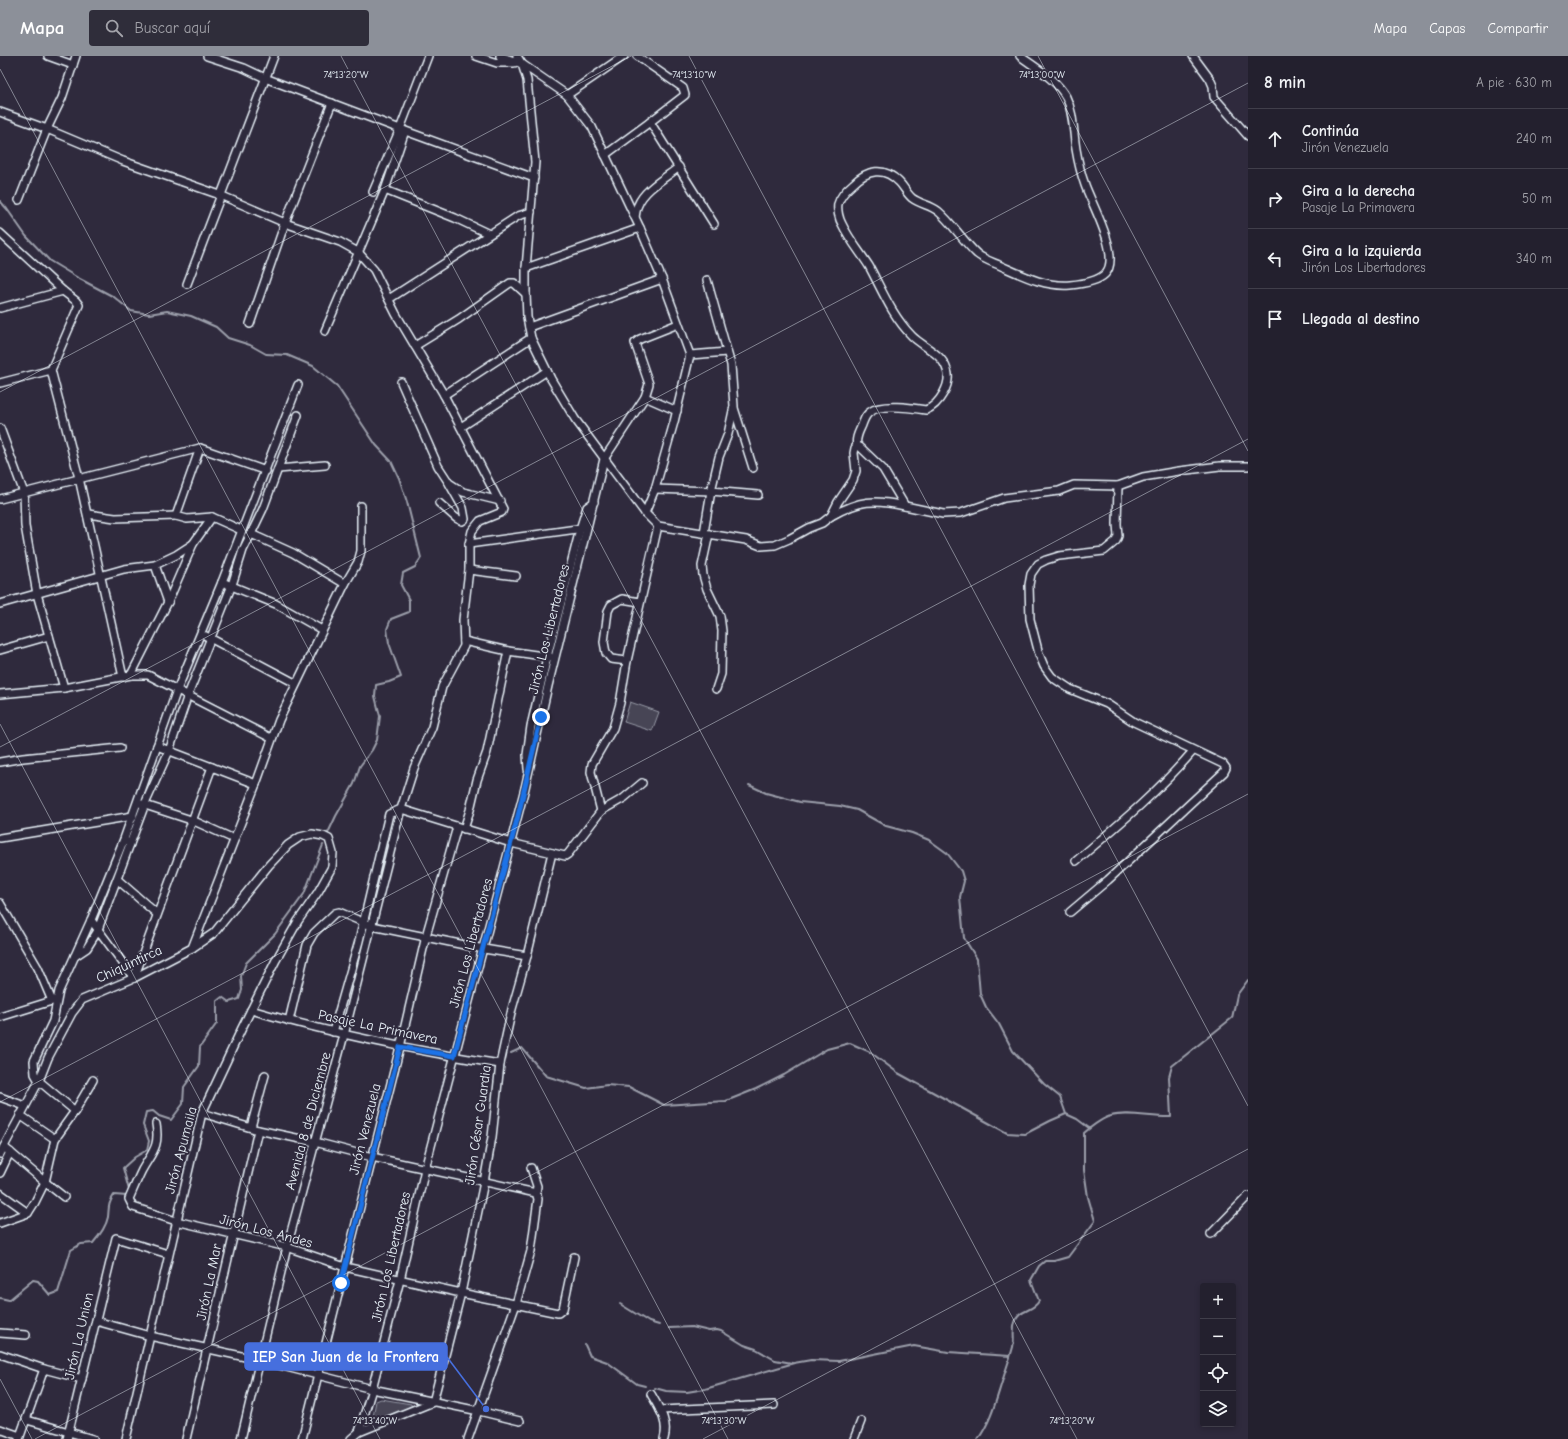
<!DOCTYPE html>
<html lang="es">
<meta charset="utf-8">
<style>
body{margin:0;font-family:"Comic Neue",sans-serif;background:#2f2d3a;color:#f1f3f6}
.controls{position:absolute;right:12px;bottom:12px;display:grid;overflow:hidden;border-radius:4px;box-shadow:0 2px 6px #0003}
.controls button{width:36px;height:36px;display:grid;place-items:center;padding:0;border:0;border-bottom:1px solid #403e4a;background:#23202e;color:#f1f3f6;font:20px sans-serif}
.stop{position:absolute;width:12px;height:12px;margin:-9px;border:3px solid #1a73e8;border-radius:50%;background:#fff}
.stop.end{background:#1a73e8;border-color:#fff;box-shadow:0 1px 4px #0008}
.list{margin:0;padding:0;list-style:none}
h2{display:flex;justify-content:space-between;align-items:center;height:52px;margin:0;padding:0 16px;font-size:17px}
h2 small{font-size:13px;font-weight:400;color:#a3a3aa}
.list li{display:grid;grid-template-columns:26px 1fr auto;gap:12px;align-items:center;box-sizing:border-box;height:60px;padding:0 16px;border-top:1px solid #403e4a}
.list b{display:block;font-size:15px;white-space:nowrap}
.list p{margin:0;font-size:13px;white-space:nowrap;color:#a3a3aa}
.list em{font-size:13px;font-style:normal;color:#a3a3aa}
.icon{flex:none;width:22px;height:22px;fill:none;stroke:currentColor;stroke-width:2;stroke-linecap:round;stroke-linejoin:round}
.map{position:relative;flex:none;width:1248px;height:1383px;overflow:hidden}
header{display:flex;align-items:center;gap:24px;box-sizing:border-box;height:56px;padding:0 20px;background:#8c9099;color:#fff}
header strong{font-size:19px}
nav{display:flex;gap:22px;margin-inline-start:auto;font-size:14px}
.search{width:280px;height:36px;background:#2f2d3a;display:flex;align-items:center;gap:10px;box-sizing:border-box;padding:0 14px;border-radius:4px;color:#a3a3aa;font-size:15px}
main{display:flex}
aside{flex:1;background:#23202e}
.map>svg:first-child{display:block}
.green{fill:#464455;stroke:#979aa6}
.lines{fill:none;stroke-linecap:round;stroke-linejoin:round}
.stream{stroke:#9c9fab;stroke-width:2}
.minor-casing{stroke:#e8f1f8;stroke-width:10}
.minor{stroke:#2f2a3d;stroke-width:7}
.route{stroke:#1a73e8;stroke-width:5}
.ticks{fill:none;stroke:#e8f1f8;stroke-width:1;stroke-opacity:0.45}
.labels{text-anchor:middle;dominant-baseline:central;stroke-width:4;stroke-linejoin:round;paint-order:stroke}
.street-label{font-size:14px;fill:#e8f1f8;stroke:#2f2a3d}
.ticks-label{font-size:10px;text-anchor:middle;fill:#e8f1f8;stroke:#2f2a3d;stroke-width:4;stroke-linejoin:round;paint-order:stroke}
.leader{fill:none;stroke:#466fde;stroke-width:1.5}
.callout-dot{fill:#466fde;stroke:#2f2a3d;stroke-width:1.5}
.callout{fill:#466fde;stroke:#466fde;stroke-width:1.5}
.callout-label{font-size:15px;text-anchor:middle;font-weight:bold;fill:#fff}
</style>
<header>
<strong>Mapa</strong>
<div class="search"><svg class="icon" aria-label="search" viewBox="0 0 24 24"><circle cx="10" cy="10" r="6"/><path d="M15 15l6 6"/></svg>Buscar aquí</div>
<nav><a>Mapa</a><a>Capas</a><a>Compartir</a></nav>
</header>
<main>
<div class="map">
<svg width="1248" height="1383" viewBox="0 0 1248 1383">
<rect width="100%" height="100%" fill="#2f2a3d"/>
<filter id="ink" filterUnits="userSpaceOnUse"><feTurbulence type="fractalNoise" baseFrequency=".025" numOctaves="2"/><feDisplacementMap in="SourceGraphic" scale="8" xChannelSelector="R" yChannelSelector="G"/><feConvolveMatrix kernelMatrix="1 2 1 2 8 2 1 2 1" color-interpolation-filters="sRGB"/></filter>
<g filter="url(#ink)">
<g class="green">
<polygon points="630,646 659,656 652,675 624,666"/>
<polygon points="381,1343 411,1348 412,1352 375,1366 373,1361 376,1345"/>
</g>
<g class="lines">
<g class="stream">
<polyline points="0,145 7,153 26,180 50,205 78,222 114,241 131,255 149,258 167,255 191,260 216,271 228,282 250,289 266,298 287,299 313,310 337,330 376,389 391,405 399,422 407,446 421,502 415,511 403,517 401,529 409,544 409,556 391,563 387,573 389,587 401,621 389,626 376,629 375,640 380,660 377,684 372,694 360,710 354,728 336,760 328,777"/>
<polyline points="749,729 766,737 800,746 840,750 857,754 886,770 912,777 929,784 947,797 961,815 964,825 960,841 964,882 977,903 980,938 986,951 999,968 1013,995 1044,1028 1060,1041 1066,1058"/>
<polyline points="511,997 522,992 546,1020 586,1032 607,1029 629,1031 664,1049 726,1045 756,1033 784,1019 827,993 850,987 870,996 898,1017 1007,1077 1025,1078 1050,1065 1066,1058 1077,1063 1089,1072"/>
<path d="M0 1242 9 1244 33 1224 38 1225 50 1239 58 1236 71 1194 81 1188 93 1187C100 1179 106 1171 108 1161 109 1151 108 1148 114 1139L127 1140 129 1134 123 1112 135 1101 147 1094 149 1085 143 1069 146 1056 153 1055 159 1060 171 1064 183 1048 184 1031 199 1010 200 991 217 967V945L222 941 229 946 239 943 242 934 241 920 246 907 275 878 304 838 323 789"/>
<polyline points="620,1248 649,1266 659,1269"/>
<polyline points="669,1272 692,1271 709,1275 717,1274 721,1275 744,1289 756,1293 775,1304 792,1307"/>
<polyline points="585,1289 590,1300 607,1306 637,1328 645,1330"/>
<polyline points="655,1332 666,1335 687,1336 705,1333 794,1307 811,1304 839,1305 914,1290 948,1296 1010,1300"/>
<path d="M978 1383C991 1366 996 1344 1003 1323 1006 1313 1010 1302 1013 1291 1015 1283 1012 1275 1015 1266 1019 1253 1033 1256 1039 1245L1031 1224 1039 1210 1045 1205H1054L1068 1201 1095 1165 1088 1141 1084 1114V1077C1091 1071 1102 1062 1111 1060 1128 1055 1153 1062 1171 1061L1169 1021 1172 1010 1232 962 1237 939 1248 924"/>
</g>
<defs>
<g id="minor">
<polyline points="48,0 73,9"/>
<polyline points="207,0 244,12 265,22 400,73 534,122"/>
<polyline points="476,0 497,7 514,7"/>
<polyline points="500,0 522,8 567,39 592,71 640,172 662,223 690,299 674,366 655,433 645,457"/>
<polyline points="517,0 522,8 527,24 535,106 526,212 526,238 527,261 531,282 551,323 575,363 645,457 658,470 746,484 761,490 775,489 789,483 809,472 822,467 831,460 838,446 853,424 856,415 854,397 855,392 857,390 860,391 883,413 905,450 943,458 961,457 1004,442 1059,435 1074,429 1118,430 1143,421 1179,415 1220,410 1248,410"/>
<polyline points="1193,0 1210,23 1213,30 1214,41 1248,80"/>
<polyline points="567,39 624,0"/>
<polyline points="0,56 47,73 123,105 220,139 285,167 340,186 358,196 374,214 396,258 444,339 503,453 502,456 480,465 472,475 469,488 469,514 463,564 464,590 442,631 432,671 414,712 401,753 344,979 287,1191 241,1383"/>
<polyline points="650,66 714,168"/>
<polyline points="605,99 650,66 685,39 683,32 637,0"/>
<polyline points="385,134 455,162 489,178"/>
<polyline points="373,136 400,73 428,0"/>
<polyline points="19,144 47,73 62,42 76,0"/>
<path d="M635 161C636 157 636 152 638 149 644 133 667 121 679 111"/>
<polyline points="0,177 63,235 76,245 79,249 51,314 79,422 123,621"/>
<polyline points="526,212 640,172"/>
<polyline points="187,228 274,0"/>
<polyline points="389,243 518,160 531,156"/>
<polyline points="0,252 63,235"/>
<polyline points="250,268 285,167 332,47"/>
<polyline points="529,271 662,223"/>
<polyline points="325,275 385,134 405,75"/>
<polyline points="415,290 459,263 510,227 514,227 526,238"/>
<polyline points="690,299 727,296"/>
<polyline points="401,326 438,410 449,427 463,436 500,445"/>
<polyline points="0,327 51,314"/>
<polyline points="444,339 531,282"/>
<polyline points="645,341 649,328 635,287 640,283 678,268"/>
<polyline points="734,352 753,412"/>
<polyline points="461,371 547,315"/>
<polyline points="0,372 24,437 25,470 37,538 64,632"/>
<path d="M857 390C855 382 859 376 862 369 864 364 865 359 870 356 881 347 913 352 926 354 939 349 952 328 947 314 942 297 923 291 912 280 892 260 882 234 869 210 860 196 849 183 842 168 839 163 837 154 838 148 840 141 847 133 853 128 867 114 884 110 899 126 904 131 907 138 912 142 920 148 930 149 938 155 953 168 963 185 977 198 983 203 992 206 999 209 1022 219 1044 231 1070 229 1081 228 1097 226 1105 218 1122 201 1092 149 1085 129 1081 118 1078 105 1076 93 1073 76 1074 57 1066 41 1056 23 1036 12 1020 0"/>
<polyline points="200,392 176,460 187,463 212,461 241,474"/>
<polyline points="278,413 325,409"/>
<polyline points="655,433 711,435 719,401 728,378 734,350 731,309 707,224"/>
<polyline points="0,443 200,392 266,415"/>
<polyline points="439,447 456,462 462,465 465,463 463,452 450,429"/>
<polyline points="88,458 115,462 176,460"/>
<path d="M831 460C860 444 873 443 905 450"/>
<polyline points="704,477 711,435 758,439"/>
<polyline points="709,478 702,510 703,519 707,533 720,560 722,575 721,618 716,633"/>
<polyline points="248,480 251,478 263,453 298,359"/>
<polyline points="469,488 584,472"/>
<polyline points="155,509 168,546"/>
<polyline points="469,514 516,520"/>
<polyline points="222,526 276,548 322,574"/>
<polyline points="0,548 124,513 155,509 176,499 193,488"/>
<polyline points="206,580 295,627"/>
<polyline points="464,585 508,595 550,601"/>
<polyline points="0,594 49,580"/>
<polyline points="627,605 611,603 606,597 604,586 608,555 611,549 622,543 640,546"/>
<polyline points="131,619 168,546 193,488 212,461"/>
<polyline points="0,638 64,632 131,619 148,619 271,682"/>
<polyline points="157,690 256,728"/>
<polyline points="0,706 23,702 120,692"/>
<polyline points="528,713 527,699 531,670 547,601 580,473 587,451 594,446"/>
<polyline points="142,748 194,765 234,783"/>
<polyline points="601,755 591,716 592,708 613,672 620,647 627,605 658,470"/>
<polyline points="464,773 470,754 477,724 487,696 508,595"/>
<polyline points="0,782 133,760"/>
<polyline points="130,788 145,748 169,695 188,639 232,529 243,494 251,478 293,497 345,528"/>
<path d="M1076 805C1117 770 1158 736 1193 695"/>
<polyline points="118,824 157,858"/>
<polyline points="0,847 38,912 52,945"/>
<polyline points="1070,856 1108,824 1224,716 1226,712 1223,708 1134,666 1107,648 1070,633 1052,621 1044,610 1039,598 1030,563 1029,529 1031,518 1038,508 1046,504 1059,500 1104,495 1116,485 1118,480 1117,468 1118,430"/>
<polyline points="91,864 134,922"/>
<polyline points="192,892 256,728 279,664 345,528 358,506 361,495 361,450"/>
<polyline points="75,900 87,892 97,876 130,788 127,786"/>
<polyline points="134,922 212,711"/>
<path d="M251 954C333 978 416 995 500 1008"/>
<polyline points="0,961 55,944"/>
<polyline points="289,965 307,889 314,877 335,857 339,856 372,870 484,893 527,900"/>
<polyline points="333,976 359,885 389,758 401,753 511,787 565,800 568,798 601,755 624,742 642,727"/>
<polyline points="0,1041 25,1050"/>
<polyline points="75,1055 39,1025 35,1018 34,1005 53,965 59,935 91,864 124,783 177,634 222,526 298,329"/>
<polyline points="202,1057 258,1074 315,1086 372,1101 536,1137 538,1143 531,1195 516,1248 468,1383"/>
<polyline points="20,1059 55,1083"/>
<path d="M156 1068C160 1091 152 1096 142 1114 137 1124 133 1134 129 1143L133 1151 176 1165 287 1191 345 1211 461 1237 558 1257 563 1253 574 1201"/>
<polyline points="251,1071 265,1019"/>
<polyline points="4,1091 45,1126 64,1141"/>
<polyline points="0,1098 39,1025 48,1002 72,957 82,944 134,922 192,892 214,877 269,809 288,789 300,781 312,778 323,780 329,783 333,797 332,811 318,836 298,865 276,904 242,972 202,1057 126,1383"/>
<polyline points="531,1112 537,1130 536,1137"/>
<polyline points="0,1117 10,1096"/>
<polyline points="0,1137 28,1157"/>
<polyline points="0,1167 28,1157 35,1146 45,1126 55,1083 75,1055 93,1024"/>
<polyline points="1211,1178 1248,1140"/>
<polyline points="96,1265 150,1280 259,1304 372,1333 479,1355 520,1365"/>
<polyline points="0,1277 26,1279"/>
<polyline points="0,1298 44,1313 82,1323"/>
<path d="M651 1338C659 1352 669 1366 664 1383"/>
<polyline points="660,1354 774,1349"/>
<polyline points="27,1364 93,1383"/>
<polyline points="0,1373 20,1380"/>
<polyline points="359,1376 372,1333 400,1224 425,1113 525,732 548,630 604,403 645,341 677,355"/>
<polyline points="19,1383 44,1313"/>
<polyline points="67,1383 116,1182 168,1198"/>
<polyline points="186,1383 258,1074"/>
<polyline points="302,1383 400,991 426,880 457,771"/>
<polyline points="351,1383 359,1376 433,1346 461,1237 484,1126 492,1081 500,1008 512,953 527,900 552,797"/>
<polyline points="854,1383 861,1365"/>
</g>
</defs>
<use href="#minor" class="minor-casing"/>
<use href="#minor" class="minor"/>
</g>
</g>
<g class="lines" filter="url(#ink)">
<polyline class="route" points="341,1227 400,991 454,1000 518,760 541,661"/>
</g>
<path class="ticks" d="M341 0 1077 1383M689 0 1248 1050M1038 0 1248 395M0 13 728 1383M0 336 631 0M0 668 380 1383M0 691 1248 27M0 1046 1248 383M0 1323 32 1383M35 1383 1248 738M703 1383 1248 1093"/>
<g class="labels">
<g class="street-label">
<text transform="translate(549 573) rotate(-76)">Jirón Los Libertadores</text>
<text transform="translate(471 887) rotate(-75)">Jirón Los Libertadores</text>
<text transform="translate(129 908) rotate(-25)">Chiquintirca</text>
<text transform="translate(378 971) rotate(12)">Pasaje La Primavera</text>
<text transform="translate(308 1065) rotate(-75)">Avenida 8 de Diciembre</text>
<text transform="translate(478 1069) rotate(-82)">Jirón César Guardia</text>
<text transform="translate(365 1073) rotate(-76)">Jirón Venezuela</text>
<text transform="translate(181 1094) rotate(-75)">Jirón Apumaila</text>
<text transform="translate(266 1175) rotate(15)">Jirón Los Andes</text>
<text transform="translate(391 1201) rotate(-77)">Jirón Los Libertadores</text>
<text transform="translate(209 1226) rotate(-78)">Jirón La Mar</text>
<text transform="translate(79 1280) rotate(-77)">Jirón La Union</text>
</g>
</g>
<g class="ticks-label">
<text x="346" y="22">74°13'20"W</text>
<text x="694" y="22">74°13'10"W</text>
<text x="1042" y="22">74°13'00"W</text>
<text x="375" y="1368">74°13'40"W</text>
<text x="724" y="1368">74°13'30"W</text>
<text x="1072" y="1368">74°13'20"W</text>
</g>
<path class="leader" d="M486 1353L447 1301"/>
<circle class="callout-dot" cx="486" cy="1353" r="4"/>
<rect class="callout" x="245" y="1287" width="202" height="27" rx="4"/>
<g class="callout-label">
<text x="346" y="1306">IEP San Juan de la Frontera</text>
</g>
</svg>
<div class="controls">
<button>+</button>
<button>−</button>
<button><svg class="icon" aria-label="locate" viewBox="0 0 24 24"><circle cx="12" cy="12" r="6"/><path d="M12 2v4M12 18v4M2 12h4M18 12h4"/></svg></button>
<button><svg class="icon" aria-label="layers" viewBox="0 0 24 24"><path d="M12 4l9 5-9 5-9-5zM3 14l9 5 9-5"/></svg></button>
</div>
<div class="stop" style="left:341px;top:1227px"></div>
<div class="stop end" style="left:541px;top:661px"></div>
</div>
<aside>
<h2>8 min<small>A pie · 630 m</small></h2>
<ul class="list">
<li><svg class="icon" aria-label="ahead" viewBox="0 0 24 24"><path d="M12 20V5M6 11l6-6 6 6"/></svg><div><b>Continúa</b><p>Jirón Venezuela</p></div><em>240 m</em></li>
<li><svg class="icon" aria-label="right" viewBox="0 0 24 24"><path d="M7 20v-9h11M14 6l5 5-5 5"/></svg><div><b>Gira a la derecha</b><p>Pasaje La Primavera</p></div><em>50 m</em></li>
<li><svg class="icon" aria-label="left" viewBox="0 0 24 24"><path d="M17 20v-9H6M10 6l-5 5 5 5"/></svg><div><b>Gira a la izquierda</b><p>Jirón Los Libertadores</p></div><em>340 m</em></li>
<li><svg class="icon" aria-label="arrive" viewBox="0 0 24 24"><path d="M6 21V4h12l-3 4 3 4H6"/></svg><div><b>Llegada al destino</b></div></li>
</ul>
</aside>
</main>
